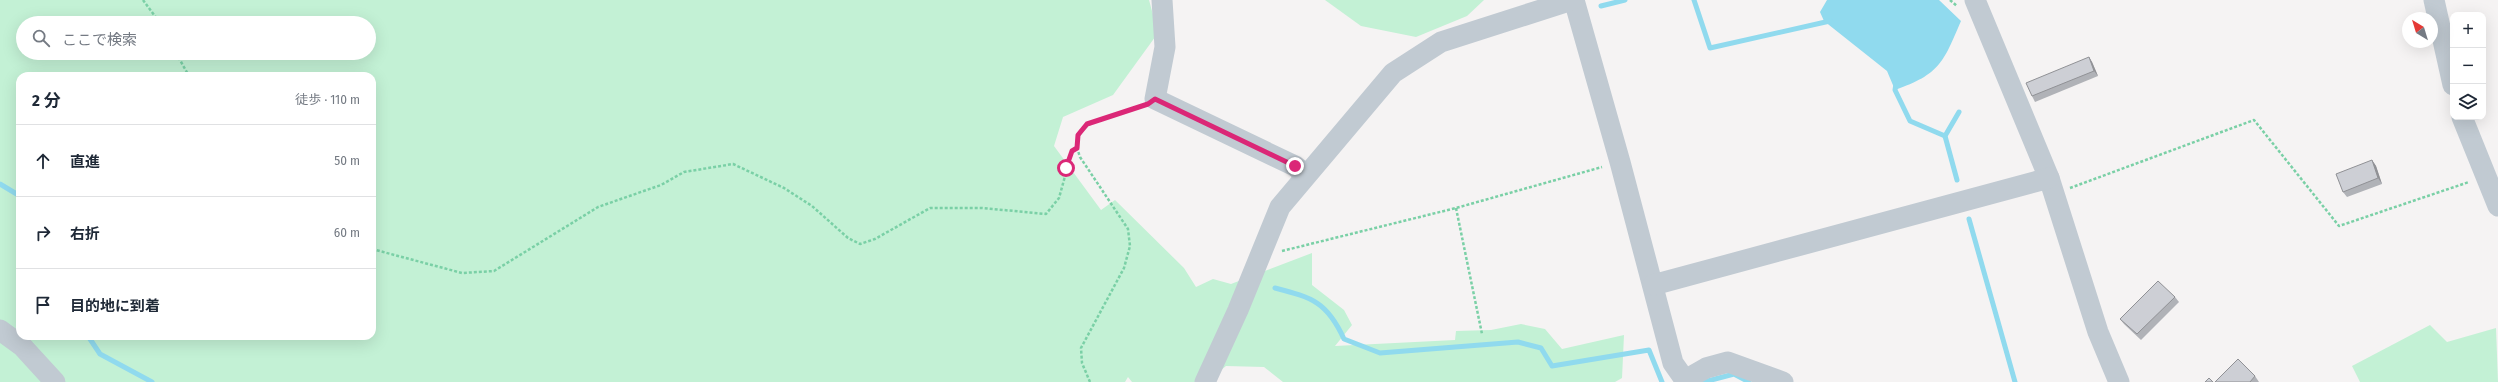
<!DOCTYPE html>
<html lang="ja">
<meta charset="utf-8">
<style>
body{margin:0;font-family:"Fira Sans Condensed","Noto Sans JP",sans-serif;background:#f6f6f7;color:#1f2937}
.controls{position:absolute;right:12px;top:12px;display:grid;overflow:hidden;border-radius:8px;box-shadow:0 4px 16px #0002}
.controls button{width:36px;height:36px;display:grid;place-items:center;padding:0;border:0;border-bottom:1px solid #e0e1e3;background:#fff;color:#1f2937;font:20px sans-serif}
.compass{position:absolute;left:2402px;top:12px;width:36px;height:36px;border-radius:50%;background:#fff;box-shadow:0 4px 16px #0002;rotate:322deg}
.stop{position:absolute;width:12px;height:12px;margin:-9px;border:3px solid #db2777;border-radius:50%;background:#fff}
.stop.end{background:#db2777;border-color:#fff;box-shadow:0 1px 4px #0008}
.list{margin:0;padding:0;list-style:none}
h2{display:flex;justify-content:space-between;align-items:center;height:52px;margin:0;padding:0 16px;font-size:17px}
h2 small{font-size:13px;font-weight:400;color:#747a83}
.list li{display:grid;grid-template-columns:26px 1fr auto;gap:12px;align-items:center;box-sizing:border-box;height:72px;padding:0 16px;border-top:1px solid #e0e1e3}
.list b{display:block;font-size:15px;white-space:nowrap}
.list em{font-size:13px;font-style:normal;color:#747a83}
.icon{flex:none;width:22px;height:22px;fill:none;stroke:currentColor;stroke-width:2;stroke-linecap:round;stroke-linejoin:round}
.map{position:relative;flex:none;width:2498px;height:382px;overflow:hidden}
.search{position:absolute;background:#fff;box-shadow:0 4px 16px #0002;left:16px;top:16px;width:360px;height:44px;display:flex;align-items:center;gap:10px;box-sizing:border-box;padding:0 14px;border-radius:22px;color:#747a83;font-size:15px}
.panel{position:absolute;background:#fff;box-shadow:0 4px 16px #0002;left:16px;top:72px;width:360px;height:268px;border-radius:12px}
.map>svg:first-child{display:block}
.green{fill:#c3f1d5;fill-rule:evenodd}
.water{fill:#90daee}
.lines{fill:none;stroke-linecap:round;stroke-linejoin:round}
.stream{stroke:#90daee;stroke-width:5}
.path{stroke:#7ad0a6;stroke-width:2.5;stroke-dasharray:3 2;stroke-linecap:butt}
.street{stroke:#c1cad2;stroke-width:21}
.wall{fill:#b0b2b7}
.shaded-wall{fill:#909195}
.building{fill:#cdcfd5;stroke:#909195}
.route{stroke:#db2777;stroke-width:5}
</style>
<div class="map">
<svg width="2498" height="382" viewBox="0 0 2498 382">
<rect width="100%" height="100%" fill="#f5f3f3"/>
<g class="green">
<path d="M0 0H1149L1158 33 1113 95 1063 117 1054 146 1101 210 1115 200 1184 268 1196 287 1213 279 1231 284 1312 253V285L1344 310 1352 325 1335 346 1455 340 1456 331 1491 330 1521 324 1545 329 1562 349 1624 335 1622 378 1615 382H1283L1264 367 1226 366 1206 382H1132L1128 377 1125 382H0ZM23 23H369V53H23ZM20 76H372V336H20Z"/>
<polygon points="1325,0 1484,0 1467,16 1416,37 1361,26"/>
<polygon points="2430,325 2447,342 2496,328 2498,382 2360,382 2352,366"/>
</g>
<path class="water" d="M1827 0H1939L1961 21C1943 63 1940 74 1895 90L1887 71 1824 21 1820 12Z"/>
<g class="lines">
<g class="stream">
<polyline points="1694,0 1710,48 1830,21"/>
<polyline points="1601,6 1625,0"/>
<polyline points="1896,84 1895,90 1910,121 1945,136"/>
<polyline points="1957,180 1945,136 1959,112"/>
<polyline points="0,184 20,196"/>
<polyline points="1969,219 2015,382"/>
<path d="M1275 288C1313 298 1327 302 1344 339L1380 353 1518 342 1541 348 1552 366 1649 350 1662 382"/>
<polyline points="88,336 100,354 152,382"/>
<polyline points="1704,382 1734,374 1749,382"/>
</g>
<g class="path">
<polyline points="143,0 160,23"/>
<polyline points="1950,0 1957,6"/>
<polyline points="176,53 189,76"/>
<polyline points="2070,188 2254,120 2339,226 2469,182"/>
<polyline points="1456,208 1482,334"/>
<polyline points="372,249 462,273 494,271 598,207 661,185 684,172 733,164 784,188 812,206 848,238 860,244 875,239 930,208 982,208 1046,214 1059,198 1072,151 1077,148"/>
<polyline points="1282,251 1456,208 1602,167"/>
<path d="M1090 382 1082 363 1081 348 1124 268 1130 246 1128 229 1080 157C1066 119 1113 117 1138 108"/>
</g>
<g class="street">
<polyline points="1162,0 1165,47 1155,99 1295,166 1306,175"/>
<polyline points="1574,0 1620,162 1673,363 1685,380 1706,368 1728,362 1783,382"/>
<polyline points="1975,0 2049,178 2098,332 2119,382"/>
<polyline points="2434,0 2453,85"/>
<polyline points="2462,117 2498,206"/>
<polyline points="1653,285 2049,178"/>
<polyline points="0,330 22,346 55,382"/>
<polyline points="1205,382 1238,310 1280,207 1393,73 1441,42 1572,0"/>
</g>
</g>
<g class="wall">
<polygon points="2089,57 2092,62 2098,76 2035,102 2032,96"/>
<polygon points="2372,160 2376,166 2382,184 2347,197 2343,192"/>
<polygon points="2175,297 2179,302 2141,340 2124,324 2120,319"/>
<polygon points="2255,376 2259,382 2215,382"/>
</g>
<g class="shaded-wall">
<polygon points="2089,57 2092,62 2098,76 2094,71"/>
<polygon points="2372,160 2376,166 2382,184 2378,178"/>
</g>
<g class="building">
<polygon points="2089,57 2094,71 2032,96 2026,83"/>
<polygon points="2372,160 2378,178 2343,192 2336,174"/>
<polygon points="2158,281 2175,297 2137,334 2120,319"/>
<polygon points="2238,359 2255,376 2250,382 2215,382"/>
<polygon points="2209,378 2213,382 2205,382"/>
</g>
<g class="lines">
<polyline class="route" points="1066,168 1072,151 1077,148 1078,135 1087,124 1148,104 1155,99 1295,166"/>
</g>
</svg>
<div class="controls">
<button>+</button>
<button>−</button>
<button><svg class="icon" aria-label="layers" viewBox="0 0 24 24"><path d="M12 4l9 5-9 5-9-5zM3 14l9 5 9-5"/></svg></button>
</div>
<svg class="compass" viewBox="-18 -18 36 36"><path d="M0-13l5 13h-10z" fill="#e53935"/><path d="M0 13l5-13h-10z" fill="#747a83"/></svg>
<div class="stop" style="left:1066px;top:168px"></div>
<div class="stop end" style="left:1295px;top:166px"></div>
<div class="search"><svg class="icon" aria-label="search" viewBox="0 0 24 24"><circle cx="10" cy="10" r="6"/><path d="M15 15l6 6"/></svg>ここで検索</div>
<section class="panel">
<h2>2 分<small>徒歩 · 110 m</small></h2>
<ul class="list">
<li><svg class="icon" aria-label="ahead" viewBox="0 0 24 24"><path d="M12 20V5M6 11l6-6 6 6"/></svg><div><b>直進</b></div><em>50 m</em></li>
<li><svg class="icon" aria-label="right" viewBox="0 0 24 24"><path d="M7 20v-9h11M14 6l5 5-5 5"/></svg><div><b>右折</b></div><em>60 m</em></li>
<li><svg class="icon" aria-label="arrive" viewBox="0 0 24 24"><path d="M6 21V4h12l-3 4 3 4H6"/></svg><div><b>目的地に到着</b></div></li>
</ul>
</section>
</div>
